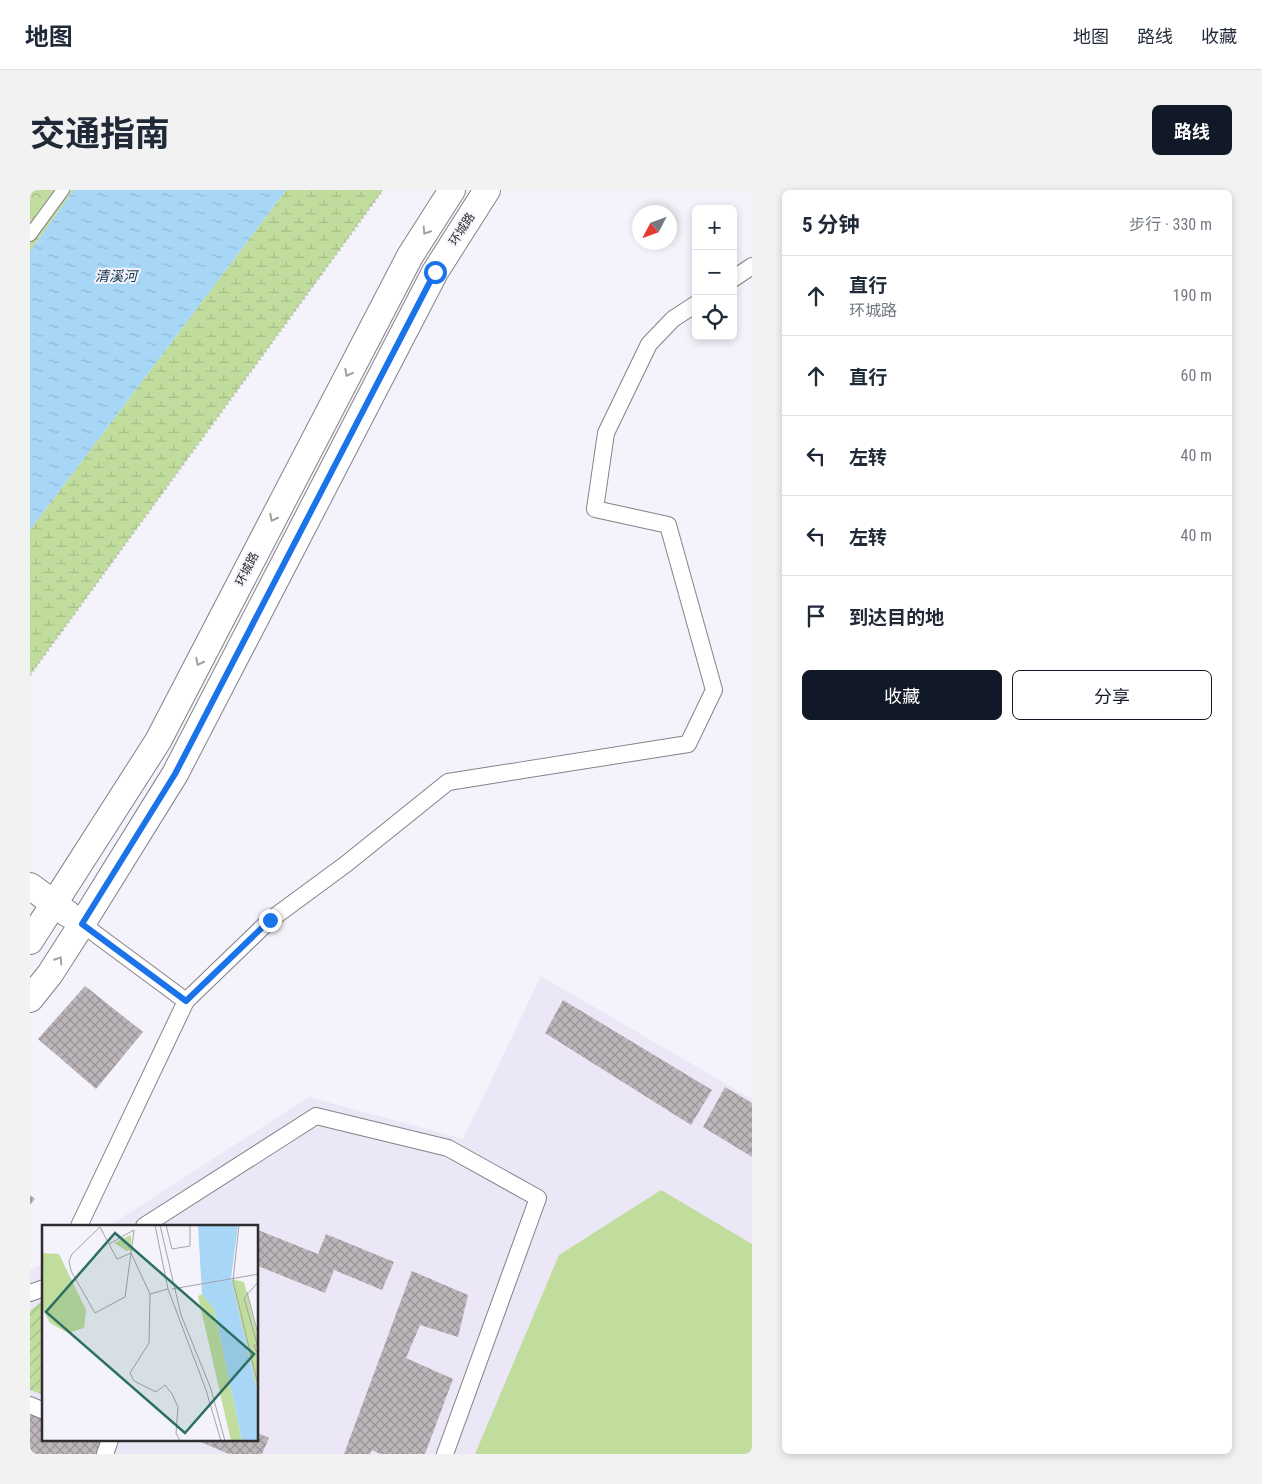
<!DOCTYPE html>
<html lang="zh">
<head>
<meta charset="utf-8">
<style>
	body { margin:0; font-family:"Roboto Condensed","Noto Sans SC",sans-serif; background:#f2f2f3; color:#1f2937 }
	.controls { position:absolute; right:15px; top:15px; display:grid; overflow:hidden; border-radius:8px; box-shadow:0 2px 8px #0003 }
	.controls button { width:45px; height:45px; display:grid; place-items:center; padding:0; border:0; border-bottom:1px solid #e0e1e3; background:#fff; color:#1f2937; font:25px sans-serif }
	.compass { position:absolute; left:602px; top:15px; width:45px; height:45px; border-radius:50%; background:#fff; box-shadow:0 2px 8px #0003; rotate:229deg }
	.stop { position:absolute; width:15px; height:15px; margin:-11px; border:4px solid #1a73e8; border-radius:50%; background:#fff }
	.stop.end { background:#1a73e8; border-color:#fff; box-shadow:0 1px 5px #0008 }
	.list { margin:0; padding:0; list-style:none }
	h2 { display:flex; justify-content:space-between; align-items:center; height:65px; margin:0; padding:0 20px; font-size:21px }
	h2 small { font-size:16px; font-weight:400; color:#747a83 }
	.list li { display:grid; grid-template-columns:32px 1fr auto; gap:15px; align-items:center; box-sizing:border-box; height:80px; padding:0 20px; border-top:1px solid #e0e1e3 }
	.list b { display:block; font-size:19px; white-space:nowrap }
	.list p { margin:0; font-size:16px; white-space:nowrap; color:#747a83 }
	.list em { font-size:16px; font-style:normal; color:#747a83 }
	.actions { display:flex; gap:10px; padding:15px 20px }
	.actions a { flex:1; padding:11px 0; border:1px solid #111827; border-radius:8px; text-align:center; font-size:18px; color:#111827 }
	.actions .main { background:#111827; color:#fff }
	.icon { flex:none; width:28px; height:28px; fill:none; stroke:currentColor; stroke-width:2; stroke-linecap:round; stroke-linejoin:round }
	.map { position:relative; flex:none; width:722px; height:1264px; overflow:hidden; border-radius:8px }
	header { display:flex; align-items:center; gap:30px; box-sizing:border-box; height:70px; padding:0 25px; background:#fff; border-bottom:1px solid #e0e1e3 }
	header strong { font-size:24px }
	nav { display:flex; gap:28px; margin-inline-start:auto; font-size:18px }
	.intro { display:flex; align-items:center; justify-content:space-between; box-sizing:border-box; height:120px; padding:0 30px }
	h1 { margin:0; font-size:35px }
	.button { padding:12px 22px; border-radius:8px; background:#111827; color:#fff; font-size:18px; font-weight:700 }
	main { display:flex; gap:30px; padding:0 30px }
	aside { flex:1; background:#fff; border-radius:8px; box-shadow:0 2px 8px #0003 }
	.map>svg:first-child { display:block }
	.built { fill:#ebe7f7 }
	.wetland { fill:url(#wetland-marsh) }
	.park { fill:url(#park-crowns) }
	.garden { fill:url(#garden-furrows) }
	.pitch { fill:#c0dd9e }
	.water { fill:url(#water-ripples) }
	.building { fill:url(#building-cross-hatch) }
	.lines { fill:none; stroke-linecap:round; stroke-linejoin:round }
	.pedestrian-casing { stroke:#838289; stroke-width:14 }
	.minor-casing { stroke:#838289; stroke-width:18 }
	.primary-casing { stroke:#838289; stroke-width:28 }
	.path { stroke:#b2b0b7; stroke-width:3; stroke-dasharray:1 4; stroke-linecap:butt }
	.pedestrian { stroke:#fff; stroke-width:12 }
	.minor { stroke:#fff; stroke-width:16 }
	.primary { stroke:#fff; stroke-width:26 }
	.oneway { stroke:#a0a0a1 }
	.route { stroke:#1a73e8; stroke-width:6 }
	.labels { text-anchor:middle; stroke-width:4; stroke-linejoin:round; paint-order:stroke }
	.street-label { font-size:12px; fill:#2d2c2f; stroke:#f4f2fa }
	.water-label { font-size:14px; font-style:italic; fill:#0e3348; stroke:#f4f2fa }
	.inset-road { fill:none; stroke:#a4a3a9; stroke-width:1 }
	.view { fill:#2c7064; fill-opacity:0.15; stroke:#2c7064; stroke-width:2.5 }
	.inset-edge { fill:none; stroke:#2d2c2f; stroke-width:2.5 }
</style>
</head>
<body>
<header>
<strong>地图</strong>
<nav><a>地图</a><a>路线</a><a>收藏</a></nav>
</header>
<div class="intro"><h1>交通指南</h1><a class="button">路线</a></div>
<main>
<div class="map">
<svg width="722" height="1264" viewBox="0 0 722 1264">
	<defs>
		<pattern id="wetland-marsh" width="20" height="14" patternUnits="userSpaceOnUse" patternTransform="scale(1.25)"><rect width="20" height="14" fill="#c0dd9e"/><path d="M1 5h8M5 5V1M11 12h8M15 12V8" fill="none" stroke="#a5be88"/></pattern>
		<pattern id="park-crowns" width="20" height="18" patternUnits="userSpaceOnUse" patternTransform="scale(1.25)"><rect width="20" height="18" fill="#c0dd9e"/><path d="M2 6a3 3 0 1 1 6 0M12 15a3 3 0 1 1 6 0" fill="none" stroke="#a5be88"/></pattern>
		<pattern id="garden-furrows" width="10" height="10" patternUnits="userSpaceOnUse" patternTransform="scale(1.25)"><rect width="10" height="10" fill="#c0dd9e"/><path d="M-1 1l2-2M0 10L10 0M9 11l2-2" fill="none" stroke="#a5be88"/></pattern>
		<pattern id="water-ripples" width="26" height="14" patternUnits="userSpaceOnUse" patternTransform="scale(1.25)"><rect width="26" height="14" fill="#a7d6f7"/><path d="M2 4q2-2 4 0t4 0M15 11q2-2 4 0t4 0" fill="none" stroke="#90b8d4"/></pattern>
		<pattern id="building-cross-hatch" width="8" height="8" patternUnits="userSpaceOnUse" patternTransform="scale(1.25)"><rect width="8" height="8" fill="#bcb5ba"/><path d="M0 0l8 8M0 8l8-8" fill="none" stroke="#999398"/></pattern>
	</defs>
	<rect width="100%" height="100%" fill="#f4f2fa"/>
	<polygon class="built" points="511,786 722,909 722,1264 0,1264 0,1080 14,1073 14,1250 228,1250 228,1036 79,1036 279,907 433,949"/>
	<polygon class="wetland" points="256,0 353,0 0,485 0,340"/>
	<polygon class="park" points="0,0 44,0 0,61"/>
	<polygon class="garden" points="14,1109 14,1205 0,1200 0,1121"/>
	<polygon class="pitch" points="631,1000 722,1054 722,1264 445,1264 529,1065"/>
	<polygon class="water" points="44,0 256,0 0,340 0,61"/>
	<g class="building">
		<polygon points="55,796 113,842 66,899 8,849"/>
		<polygon points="533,810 682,900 661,935 515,843"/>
		<polygon points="695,897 722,913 722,967 673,937"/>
		<polygon points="0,1005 5,1009 0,1015"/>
		<polygon points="228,1040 288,1064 296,1044 364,1072 352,1100 304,1080 295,1103 228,1076"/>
		<polygon points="382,1081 438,1105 428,1147 390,1135 376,1168 423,1189 395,1264 350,1264 342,1260 340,1264 314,1264"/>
		<polygon points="0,1218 14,1224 14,1250 74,1250 68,1264 0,1264"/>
		<polygon points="228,1243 239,1248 232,1264 199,1264 166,1250 228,1250"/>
	</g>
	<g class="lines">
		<defs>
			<polyline id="pedestrian" points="0,45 33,0"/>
			<g id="minor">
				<polyline points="703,89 722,76"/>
				<polyline points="156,811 240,730 316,674 418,592 658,554 684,500 638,335 565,319 576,243 619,154 643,129 666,114"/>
				<polyline points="49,1036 156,811 52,734"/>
				<polyline points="114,1036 286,926 418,958 508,1008 415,1264"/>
				<polyline points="0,1103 14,1098"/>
				<polyline points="0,1215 14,1221"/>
				<polyline points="75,1264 80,1250"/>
			</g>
			<g id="primary">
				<polyline points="0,696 38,724"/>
				<polyline points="0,751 128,551 380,66 422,0"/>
				<polyline points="0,809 20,784 52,734 145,584 405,82 457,0"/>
			</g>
		</defs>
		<use href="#pedestrian" class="pedestrian-casing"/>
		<use href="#minor" class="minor-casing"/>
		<use href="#primary" class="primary-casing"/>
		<polyline class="path" points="0,485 353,0"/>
		<use href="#pedestrian" class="pedestrian"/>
		<use href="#minor" class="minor"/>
		<use href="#primary" class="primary"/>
	</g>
	<defs><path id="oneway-chevron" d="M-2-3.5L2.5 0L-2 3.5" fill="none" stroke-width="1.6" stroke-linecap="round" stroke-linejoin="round" transform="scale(1.25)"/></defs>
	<g class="oneway">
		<use href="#oneway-chevron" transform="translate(396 41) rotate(123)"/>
		<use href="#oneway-chevron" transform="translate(318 183) rotate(118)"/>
		<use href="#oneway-chevron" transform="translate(243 328) rotate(117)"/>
		<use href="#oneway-chevron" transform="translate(169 472) rotate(117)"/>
		<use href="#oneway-chevron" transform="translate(29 770) rotate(-57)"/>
	</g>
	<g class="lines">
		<polyline class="route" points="240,730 156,811 52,734 145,584 405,82"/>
	</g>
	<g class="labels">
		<g class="street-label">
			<text transform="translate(432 39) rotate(-57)" y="4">环城路</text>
			<text transform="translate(217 379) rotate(-63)" y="4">环城路</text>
		</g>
		<g class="water-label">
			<text x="86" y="91">清溪河</text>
		</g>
	</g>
	<g transform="translate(12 1035)">
		<rect width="216" height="216" fill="#f4f2fa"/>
		<path d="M160,69L172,84L200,216H189L156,71Z" fill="#c0dd9e"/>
		<path d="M189,54L202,57L216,113V170Z" fill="#c0dd9e"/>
		<path d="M89,10V25L85,26L72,18Z" fill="#c0dd9e"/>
		<path d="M0,28L17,29L44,85L42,103L26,108L8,98L0,83Z" fill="#c0dd9e"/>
		<path d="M156,0H196L189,54L216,170V216H200L172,84L160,69Z" fill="#a7d6f7"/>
		<path class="inset-road" d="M113,0L126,64L164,165L179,216M118,0L139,90L169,164L183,216M124,0L130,24L148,21V0M197,0L191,56L217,164M67,19L58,2L30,29L27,36L29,46L53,88L83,72L89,28M89,28L75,34L67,19L92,5L89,28L108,69L126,64M217,56L202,73L217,126M130,64L217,49M205,67L217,113M108,69L107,118L88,148L92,156L114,167L123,160L130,169L136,182L134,208L138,216M215,120H212L217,133"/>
		<path class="view" d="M73,8L212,129L143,208L4,87Z"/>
		<rect width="216" height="216" class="inset-edge"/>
	</g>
</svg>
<div class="controls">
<button>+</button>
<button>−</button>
<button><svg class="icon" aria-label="locate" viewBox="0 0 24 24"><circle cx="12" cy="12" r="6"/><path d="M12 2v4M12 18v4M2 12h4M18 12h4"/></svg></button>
</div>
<svg class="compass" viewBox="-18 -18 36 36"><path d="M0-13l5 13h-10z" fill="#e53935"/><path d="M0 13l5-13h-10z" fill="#747a83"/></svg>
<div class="stop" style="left:405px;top:82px"></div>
<div class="stop end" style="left:240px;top:730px"></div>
</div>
<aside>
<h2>5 分钟<small>步行 · 330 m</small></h2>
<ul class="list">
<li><svg class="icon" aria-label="ahead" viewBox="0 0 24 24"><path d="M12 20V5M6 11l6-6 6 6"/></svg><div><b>直行</b><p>环城路</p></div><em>190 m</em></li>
<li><svg class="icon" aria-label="ahead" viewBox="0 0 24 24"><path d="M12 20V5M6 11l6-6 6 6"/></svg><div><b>直行</b></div><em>60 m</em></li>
<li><svg class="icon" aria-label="left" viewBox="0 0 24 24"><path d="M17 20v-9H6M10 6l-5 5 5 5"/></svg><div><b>左转</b></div><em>40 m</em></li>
<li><svg class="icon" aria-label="left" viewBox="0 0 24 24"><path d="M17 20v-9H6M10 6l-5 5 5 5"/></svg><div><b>左转</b></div><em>40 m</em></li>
<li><svg class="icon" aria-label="arrive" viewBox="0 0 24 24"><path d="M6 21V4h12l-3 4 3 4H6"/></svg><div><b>到达目的地</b></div></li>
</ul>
<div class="actions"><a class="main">收藏</a><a>分享</a></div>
</aside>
</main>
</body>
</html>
